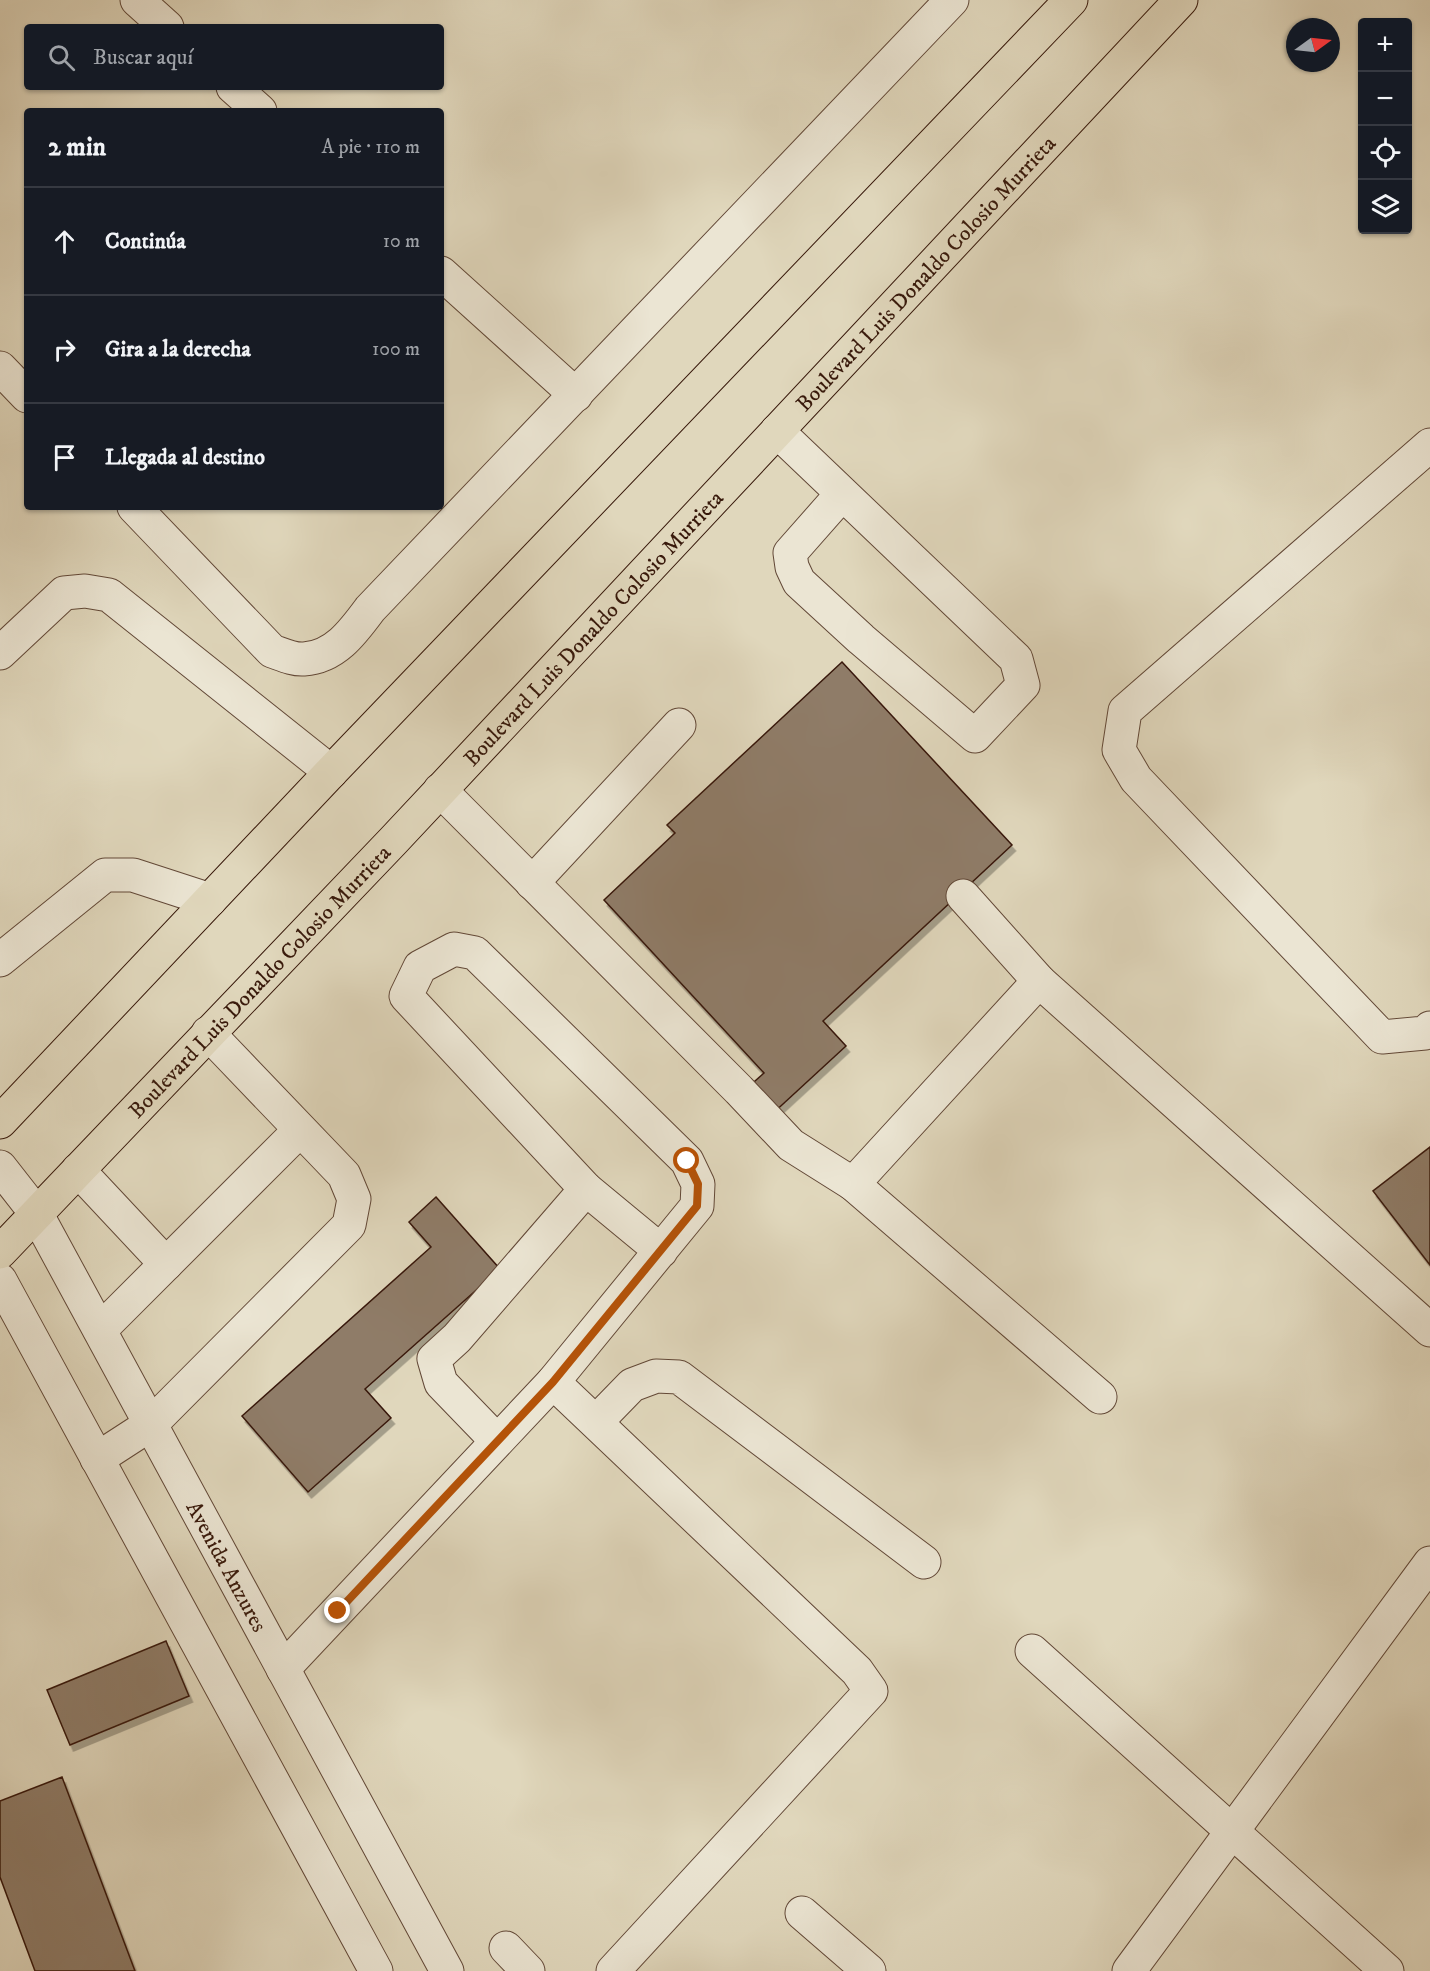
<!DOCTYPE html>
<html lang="es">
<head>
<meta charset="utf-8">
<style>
	body { margin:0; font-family:"IM FELL DW Pica",serif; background:#242831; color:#f1f3f6 }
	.controls { position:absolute; right:18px; top:18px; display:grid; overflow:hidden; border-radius:6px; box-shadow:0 2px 4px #0004 }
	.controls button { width:54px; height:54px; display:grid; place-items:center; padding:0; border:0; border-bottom:2px solid #363941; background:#171b24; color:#f1f3f6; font:30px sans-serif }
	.compass { position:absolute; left:1286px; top:18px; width:54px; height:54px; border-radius:50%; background:#171b24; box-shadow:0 2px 4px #0004; rotate:75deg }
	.stop { position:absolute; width:18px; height:18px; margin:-14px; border:4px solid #b45309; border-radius:50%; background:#fff }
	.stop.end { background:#b45309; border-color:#fff; box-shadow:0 2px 6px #0008 }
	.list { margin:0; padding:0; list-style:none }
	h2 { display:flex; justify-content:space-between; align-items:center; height:78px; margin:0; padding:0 24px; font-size:26px }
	h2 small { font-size:20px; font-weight:400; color:#9ea1a6 }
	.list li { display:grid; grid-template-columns:39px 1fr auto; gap:18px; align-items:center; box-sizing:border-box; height:108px; padding:0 24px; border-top:2px solid #363941 }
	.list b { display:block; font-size:22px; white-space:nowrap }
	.list em { font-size:20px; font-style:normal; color:#9ea1a6 }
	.icon { flex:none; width:33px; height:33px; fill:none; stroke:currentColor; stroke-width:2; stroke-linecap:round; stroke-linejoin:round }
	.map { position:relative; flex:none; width:1430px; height:1971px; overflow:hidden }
	.search { position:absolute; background:#171b24; box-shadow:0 2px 4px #0004; left:24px; top:24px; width:420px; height:66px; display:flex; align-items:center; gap:15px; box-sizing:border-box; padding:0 21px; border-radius:6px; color:#9ea1a6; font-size:22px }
	.panel { position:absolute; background:#171b24; box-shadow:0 2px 4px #0004; left:24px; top:108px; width:420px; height:402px; border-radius:6px }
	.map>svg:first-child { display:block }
	.building { fill:#8f7c67; stroke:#38190b; stroke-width:1.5; filter:url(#shadow) }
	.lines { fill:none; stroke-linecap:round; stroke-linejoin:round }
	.minor-casing { stroke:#624837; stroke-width:35 }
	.highway-casing { stroke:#38190b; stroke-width:35 }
	.minor { stroke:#ebe5d3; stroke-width:33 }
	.highway { stroke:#e0d7bc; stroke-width:33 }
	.route { stroke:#b45309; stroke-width:8 }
	.labels { text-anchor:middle; stroke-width:4.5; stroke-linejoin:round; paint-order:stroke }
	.street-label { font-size:22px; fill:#38190b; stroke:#ebe5d3 }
</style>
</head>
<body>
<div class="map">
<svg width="1430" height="1971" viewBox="0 0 1430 1971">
	<defs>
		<filter id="shadow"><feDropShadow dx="3.5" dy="6" stdDeviation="0" flood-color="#0004"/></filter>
	</defs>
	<rect width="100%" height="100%" fill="#e0d7bc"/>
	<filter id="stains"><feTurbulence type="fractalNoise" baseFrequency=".00333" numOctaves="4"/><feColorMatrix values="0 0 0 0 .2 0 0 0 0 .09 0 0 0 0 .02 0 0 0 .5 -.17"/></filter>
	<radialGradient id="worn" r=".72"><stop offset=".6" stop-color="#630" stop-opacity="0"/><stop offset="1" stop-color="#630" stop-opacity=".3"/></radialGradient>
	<g class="building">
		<polygon points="842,662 1012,845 823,1021 846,1046 770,1116 746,1089 764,1073 604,900 675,833 667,825"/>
		<polygon points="1430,1147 1430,1265 1373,1191"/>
		<polygon points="436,1197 500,1269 365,1389 391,1418 308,1492 242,1416 431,1247 409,1222"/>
		<polygon points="166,1641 189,1696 70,1745 47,1690"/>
		<polygon points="62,1777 135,1971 35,1971 0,1877 0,1801"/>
	</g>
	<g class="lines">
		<defs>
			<g id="minor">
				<polyline points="137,0 167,27"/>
				<polyline points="233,87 260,111"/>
				<polyline points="441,273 576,395"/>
				<polyline points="0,368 27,396"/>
				<polyline points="777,431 1016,659 1023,685 975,736 861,639 799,582 792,567 790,553 842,494"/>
				<polyline points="1430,445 1125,711 1119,750 1136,779 1382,1037 1425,1033 1430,1028"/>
				<path d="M134,507L272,651C281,654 294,660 304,659C335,657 353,632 370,609L952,0"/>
				<polyline points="0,653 64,593 85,591 109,595 331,772"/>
				<polyline points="440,790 739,1090 791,1145 853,1184 1100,1397"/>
				<polyline points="532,883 679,725"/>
				<polyline points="963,896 1039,981"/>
				<polyline points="0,960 105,875 133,875 210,900"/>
				<path id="s1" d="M0,1167L36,1213L447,1971"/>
				<polyline points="78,1170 166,1264"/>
				<polyline points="853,1184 1039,981 1430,1330"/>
				<polyline points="0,1280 376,1971"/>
				<polyline points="100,1330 300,1130"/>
				<polyline points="553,1382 857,1671 871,1691 613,1971"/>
				<polyline points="596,1422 632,1385 656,1376 679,1377 924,1562"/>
				<polyline points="497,1441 441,1383 434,1359 457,1338 586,1189"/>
				<polyline points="97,1459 151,1424 349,1225 354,1199 344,1175 208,1033"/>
				<polyline points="1032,1651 1387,1971"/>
				<polyline points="283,1669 553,1382 697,1206 698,1184 687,1161 475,953 454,949 420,967 406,996 586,1189 661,1251"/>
				<polyline points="802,1913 869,1971"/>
				<polyline points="506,1948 528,1971"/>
				<polyline points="1129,1971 1430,1563"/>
			</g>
			<g id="highway">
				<polyline points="0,1122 331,772 1071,0"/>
				<path id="s2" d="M0,1252L393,841L1181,0"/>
			</g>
		</defs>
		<use href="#minor" class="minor-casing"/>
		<use href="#highway" class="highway-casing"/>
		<use href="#minor" class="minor"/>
		<use href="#highway" class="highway"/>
	</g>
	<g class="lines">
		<polyline class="route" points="338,1611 553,1382 697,1206 698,1184 687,1161"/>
	</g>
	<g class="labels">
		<g class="street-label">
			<text dy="8" stroke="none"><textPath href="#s2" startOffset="1347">Boulevard Luis Donaldo Colosio Murrieta</textPath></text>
			<text dy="8" stroke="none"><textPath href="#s2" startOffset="861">Boulevard Luis Donaldo Colosio Murrieta</textPath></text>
			<text dy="8" stroke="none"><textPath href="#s2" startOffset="375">Boulevard Luis Donaldo Colosio Murrieta</textPath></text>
			<text dy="8" stroke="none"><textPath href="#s1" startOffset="460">Avenida Anzures</textPath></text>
		</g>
	</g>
	<rect width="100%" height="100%" filter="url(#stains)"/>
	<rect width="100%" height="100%" fill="url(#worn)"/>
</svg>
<div class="controls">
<button>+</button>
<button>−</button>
<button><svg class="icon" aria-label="locate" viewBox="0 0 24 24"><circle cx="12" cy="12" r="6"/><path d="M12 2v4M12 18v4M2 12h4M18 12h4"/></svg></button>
<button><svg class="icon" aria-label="layers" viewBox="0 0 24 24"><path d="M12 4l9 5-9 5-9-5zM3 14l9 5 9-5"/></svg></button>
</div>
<svg class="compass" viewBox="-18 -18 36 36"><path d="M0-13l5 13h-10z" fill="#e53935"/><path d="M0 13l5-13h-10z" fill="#9ea1a6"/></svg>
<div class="stop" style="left:687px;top:1161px"></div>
<div class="stop end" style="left:338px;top:1611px"></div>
<div class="search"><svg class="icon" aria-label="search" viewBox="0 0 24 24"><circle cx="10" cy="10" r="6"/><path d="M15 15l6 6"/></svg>Buscar aquí</div>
<section class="panel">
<h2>2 min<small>A pie · 110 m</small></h2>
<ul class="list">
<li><svg class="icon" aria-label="ahead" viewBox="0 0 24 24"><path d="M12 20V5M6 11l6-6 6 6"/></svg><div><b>Continúa</b></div><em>10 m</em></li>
<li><svg class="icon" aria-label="right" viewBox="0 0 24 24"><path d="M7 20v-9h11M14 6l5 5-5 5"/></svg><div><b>Gira a la derecha</b></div><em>100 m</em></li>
<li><svg class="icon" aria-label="arrive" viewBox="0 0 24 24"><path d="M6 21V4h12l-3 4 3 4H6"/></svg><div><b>Llegada al destino</b></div></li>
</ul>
</section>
</div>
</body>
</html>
